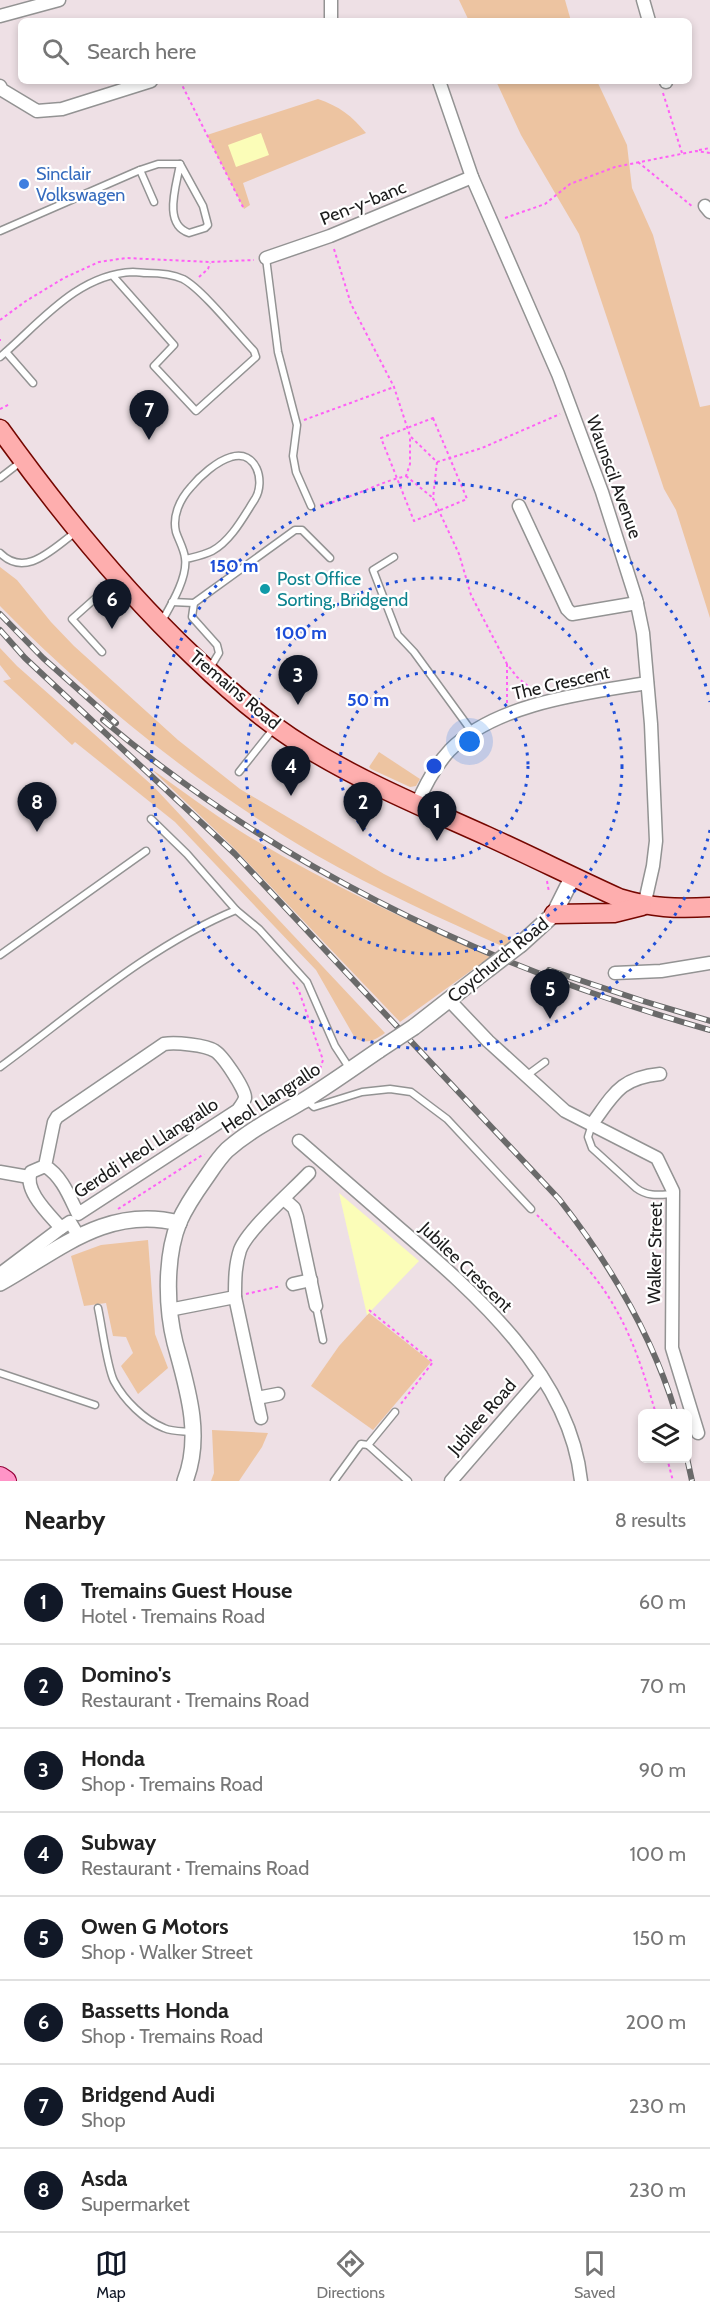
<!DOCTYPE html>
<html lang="en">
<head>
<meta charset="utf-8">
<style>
	body { margin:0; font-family:Cabin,sans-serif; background:#f6f6f6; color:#222 }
	.controls { position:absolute; right:18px; bottom:18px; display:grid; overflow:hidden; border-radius:9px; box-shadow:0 3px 9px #0003 }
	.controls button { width:54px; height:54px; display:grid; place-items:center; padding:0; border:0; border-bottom:2px solid #e0e0e0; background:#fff; color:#222; font:30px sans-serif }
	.you { position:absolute; left:470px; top:742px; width:21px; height:21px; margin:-15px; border:4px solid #fff; border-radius:50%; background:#1a73e8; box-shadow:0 0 0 9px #1a73e833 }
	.badge { display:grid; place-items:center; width:39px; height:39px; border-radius:50%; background:#111827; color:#fff; font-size:20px; font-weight:700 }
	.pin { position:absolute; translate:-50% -50px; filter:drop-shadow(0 2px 3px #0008) }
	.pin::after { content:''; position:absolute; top:32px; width:21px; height:18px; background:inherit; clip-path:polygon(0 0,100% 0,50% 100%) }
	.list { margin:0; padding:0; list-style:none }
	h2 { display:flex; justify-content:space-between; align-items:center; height:78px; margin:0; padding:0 24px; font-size:26px }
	h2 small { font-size:20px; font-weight:400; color:#767676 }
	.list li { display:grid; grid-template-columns:39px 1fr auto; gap:18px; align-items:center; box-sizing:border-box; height:84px; padding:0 24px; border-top:2px solid #e0e0e0 }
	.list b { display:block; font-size:22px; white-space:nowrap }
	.list p { margin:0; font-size:20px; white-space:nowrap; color:#767676 }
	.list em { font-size:20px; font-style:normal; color:#767676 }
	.icon { flex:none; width:33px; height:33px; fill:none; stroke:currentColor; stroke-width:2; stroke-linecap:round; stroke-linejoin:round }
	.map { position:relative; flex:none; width:710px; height:1481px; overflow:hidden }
	.search { position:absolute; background:#fff; box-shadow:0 3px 9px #0003; left:18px; right:18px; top:18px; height:66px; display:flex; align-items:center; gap:15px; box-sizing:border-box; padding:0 21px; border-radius:9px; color:#767676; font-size:22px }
	.sheet { height:750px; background:#fff }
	nav { display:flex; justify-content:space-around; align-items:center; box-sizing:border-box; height:84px; border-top:2px solid #e0e0e0; background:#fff; font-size:16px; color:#767676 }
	nav a { display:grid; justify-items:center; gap:3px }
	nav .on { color:#111827 }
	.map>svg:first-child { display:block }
	.grass { fill:#edc4a1 }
	.park { fill:#fbfdb8 }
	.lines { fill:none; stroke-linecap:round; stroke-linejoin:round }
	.service-casing { stroke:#939393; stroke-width:9 }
	.minor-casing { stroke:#939393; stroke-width:15 }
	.tertiary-casing { stroke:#939393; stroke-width:18 }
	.secondary-casing { stroke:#750700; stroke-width:21 }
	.primary-casing { stroke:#930038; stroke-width:22 }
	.path { stroke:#ff60f6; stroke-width:2; stroke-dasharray:3 3; stroke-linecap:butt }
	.service { stroke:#fff; stroke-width:6 }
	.minor { stroke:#fff; stroke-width:12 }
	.tertiary { stroke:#fff; stroke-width:15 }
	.secondary { stroke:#feaeae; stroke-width:18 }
	.primary { stroke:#ff94c7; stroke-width:20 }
	.rail-casing { stroke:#6a6a6a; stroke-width:6 }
	.rail { stroke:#fff; stroke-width:4; stroke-dasharray:11; stroke-linecap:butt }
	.tertiary-bridge-casing { stroke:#939393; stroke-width:18; stroke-linecap:butt }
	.tertiary-bridge { stroke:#fff; stroke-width:15 }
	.ring { fill:none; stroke:#1d4ed8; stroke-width:3; stroke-dasharray:3 6 }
	.shop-dot { fill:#3f7fe0; stroke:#fff; stroke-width:2 }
	.culture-dot { fill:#0f9aa8; stroke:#fff; stroke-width:2 }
	.labels { text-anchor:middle; stroke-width:4.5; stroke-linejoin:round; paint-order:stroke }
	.shop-label { font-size:18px; fill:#366cbe; stroke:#fff; text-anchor:start }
	.street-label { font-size:18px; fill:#1c1c1c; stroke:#fff }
	.culture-label { font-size:18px; fill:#0d838f; stroke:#fff; text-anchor:start }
	.centre { fill:#1d4ed8; stroke:#fff; stroke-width:3 }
	.ring-label { font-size:18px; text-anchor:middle; font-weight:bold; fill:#1d4ed8; stroke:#fff; stroke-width:4.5; stroke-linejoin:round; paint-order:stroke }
</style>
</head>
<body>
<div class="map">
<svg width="710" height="1481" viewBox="0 0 710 1481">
	<rect width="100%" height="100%" fill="#eee0e5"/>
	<g class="grass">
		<polygon points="459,0 565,0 571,21 469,21"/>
		<polygon points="496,81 597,81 627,145 632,188 653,235 700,407 710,405 710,618 676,510 664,489 579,234 521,135"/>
		<path d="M318,99C339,106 352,116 366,133L243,183L250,205L244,209L207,135Z"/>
		<path d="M0,567L17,580L51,622L74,646L178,740L240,789L384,874L512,939L504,947C440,918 377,890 316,855C200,787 94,702 0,606Z"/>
		<path d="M0,648L17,666L153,786L385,1033C375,1040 366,1045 355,1038L316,970L175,822L75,742L72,745L3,681L11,679L0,665Z"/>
		<polygon points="379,752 420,779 416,786 410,787 371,769 369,767"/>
		<path d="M150,768C180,789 209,811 240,831C319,880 404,919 490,957L400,1022L232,846Z"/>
		<polygon points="148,1240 155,1334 168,1368 138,1394 121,1366 133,1353 126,1337 113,1336 106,1303 84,1306 71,1256 101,1245"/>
		<polygon points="369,1313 431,1362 373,1430 311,1386 339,1346"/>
		<polygon points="212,1430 268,1433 262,1447 239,1481 211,1481 214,1473"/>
	</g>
	<g class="park">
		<polygon points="261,133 269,155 236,167 228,145"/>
		<polygon points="339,1193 419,1261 367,1315"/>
	</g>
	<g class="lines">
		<defs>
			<g id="service">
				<path d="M180,164L203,206L208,225L205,228L189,233C162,224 177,184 180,164Z"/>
				<polyline points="140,170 154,202"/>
				<polyline points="0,231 140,170 158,164 180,164"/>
				<polyline points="266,258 278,352 297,425 293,456 296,472 311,506"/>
				<polyline points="6,352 33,383"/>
				<path d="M0,357C39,324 77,274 133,272C138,272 142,273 147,273C158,273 172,274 183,279C202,289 238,334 254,351L256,357L196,411L154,366L174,345L113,276"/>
				<polyline points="0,478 22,461"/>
				<path d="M0,553C26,579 53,548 76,532"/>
				<polyline points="394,557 373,570 398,635 414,652 473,733"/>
				<polyline points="172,602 194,603 295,530 302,530 330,558"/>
				<polyline points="194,603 192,617 217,645 219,653 210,668"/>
				<path d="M162,621C171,605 188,577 185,558C184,549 179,541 176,532C172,516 180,499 191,487C200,476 217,461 231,457C256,449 266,481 255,499C244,516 231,541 212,551C204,555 194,557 186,559"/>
				<polyline points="102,652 72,619 117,579"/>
				<polyline points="239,772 274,728"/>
				<polyline points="151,819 187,854 236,910"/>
				<polyline points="0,955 146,851"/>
				<path d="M0,1067C75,1012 149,946 236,910L259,929L307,982L335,1046L350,1069"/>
				<polyline points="526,1076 545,1062"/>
				<polyline points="306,1100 314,1107 362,1092 390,1089 411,1092 447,1119 531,1209"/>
				<path d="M592,1124L588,1137L592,1148L636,1188C648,1197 659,1195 673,1194"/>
				<polyline points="316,1306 323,1340"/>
				<path d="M98,1308C102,1326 107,1367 114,1381C124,1400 144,1420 164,1428C173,1432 183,1431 192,1432"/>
				<polyline points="0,1373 95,1405"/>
				<polyline points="395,1412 368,1445 408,1481"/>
				<polyline points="334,1481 361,1444 368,1445"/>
			</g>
			<g id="minor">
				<polyline points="331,0 331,21"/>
				<polyline points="643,0 649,21"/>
				<polyline points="0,16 59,0"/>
				<polyline points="439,81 472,177 558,374 602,492 636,599 643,633 651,724 656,841 653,866 644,906"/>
				<polyline points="666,81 666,82"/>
				<polyline points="0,86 2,90 37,111 62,109 151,81"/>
				<polyline points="705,206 710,212"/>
				<polyline points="266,258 330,236 472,177"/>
				<polyline points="519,506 567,609 572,614 637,603"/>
				<path d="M417,804C425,785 436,765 450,750C496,703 586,693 647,683"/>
				<polyline points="615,973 661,971 710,963"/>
				<polyline points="449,1000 488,1041 565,1111 657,1158 673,1191 672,1348 698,1433"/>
				<path d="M592,1124C614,1094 620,1078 660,1074"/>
				<path d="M299,1141C332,1170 366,1199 399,1228C475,1293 570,1375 581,1481"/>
				<path d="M45,1166L54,1122L57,1117L164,1044C175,1042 206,1045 215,1051C223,1056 246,1090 245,1098C244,1102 240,1107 238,1110L78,1214C70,1198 62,1176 45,1166L31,1172C23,1190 49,1214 61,1228L70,1222L79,1237"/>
				<polyline points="0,1172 29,1177"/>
				<polyline points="284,1199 294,1208 297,1217 316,1306"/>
				<polyline points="0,1283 4,1271 61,1228"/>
				<polyline points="293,1284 311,1280"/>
				<polyline points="235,1297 261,1418"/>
				<path d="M169,1310L235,1297C235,1281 235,1265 240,1250C248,1229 292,1191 309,1173"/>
				<polyline points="257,1398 278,1394"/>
				<polyline points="451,1481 541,1377"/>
			</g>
			<g id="tertiary">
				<polyline points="521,944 554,914 573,876"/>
				<polyline points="414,1027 487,970"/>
				<path d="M0,1283C59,1250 107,1205 179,1223"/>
				<path d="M185,1481C203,1436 187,1387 175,1343C166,1307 165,1257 179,1222C186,1206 195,1193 205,1179C212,1169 218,1159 227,1150C250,1130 277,1116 303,1101C329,1085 354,1067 379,1050"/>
			</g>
			<g id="secondary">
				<path d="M0,429C59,511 121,588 194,657C228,690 264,721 304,746C362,782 425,808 487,836C531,856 575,878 619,898C652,908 676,909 710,907"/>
				<polyline points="554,914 614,913 642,906"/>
			</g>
			<polyline id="primary" points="0,1477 6,1481"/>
		</defs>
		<use href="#service" class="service-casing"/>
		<use href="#minor" class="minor-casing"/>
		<use href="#tertiary" class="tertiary-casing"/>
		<use href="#secondary" class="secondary-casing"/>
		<use href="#primary" class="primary-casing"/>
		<g class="path">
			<polyline points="180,81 244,209"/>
			<polyline points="663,93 682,153"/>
			<polyline points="699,150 710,148"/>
			<polyline points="638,162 693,207"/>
			<polyline points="505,218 545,204 570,184 615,167 696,151 710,153"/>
			<polyline points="334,249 351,304 394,387 410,436 437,462 482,448 560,414"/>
			<polyline points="199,277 208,269 210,263"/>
			<polyline points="0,320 26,301 64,278 99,262 126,258 210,262 254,260"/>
			<polyline points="0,339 0,341"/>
			<polyline points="0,409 10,404"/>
			<polygon points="433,418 467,499 414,521 381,438"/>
			<polyline points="304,420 394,387"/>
			<polyline points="437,462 433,498 459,554 471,595 507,664 517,677 535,692"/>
			<polyline points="406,476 433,498"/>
			<path d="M320,505C349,500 376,483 406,476L410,464V436"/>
			<polyline points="507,703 507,664"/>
			<polyline points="547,881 549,892"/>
			<polyline points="293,982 299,991 323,1060 319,1072 315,1077"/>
			<polyline points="118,1209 204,1154"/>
			<path d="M537,1215C564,1243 595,1272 614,1306C634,1340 645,1377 656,1414"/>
			<polyline points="246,1294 281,1286"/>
			<polyline points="369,1310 433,1362 400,1405"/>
			<polyline points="667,1458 673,1481"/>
		</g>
		<use href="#service" class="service"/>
		<use href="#minor" class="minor"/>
		<use href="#tertiary" class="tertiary"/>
		<use href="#secondary" class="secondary"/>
		<use href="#primary" class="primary"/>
		<defs>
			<g id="rail">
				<polyline points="0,614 43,658 116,723"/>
				<path d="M0,630L25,658L235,854L559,1199C610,1264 652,1334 676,1414"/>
				<path d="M103,720C279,868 489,968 710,1030"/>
				<polyline points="549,970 643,1001 710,1021"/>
				<polyline points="687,1458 692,1481"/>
			</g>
		</defs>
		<use href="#rail" class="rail-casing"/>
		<use href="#rail" class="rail"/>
		<defs>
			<g id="tertiary-bridge">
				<polyline points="487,970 521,944"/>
				<polyline points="379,1050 414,1027"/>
			</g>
		</defs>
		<use href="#tertiary-bridge" class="tertiary-bridge-casing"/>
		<use href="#tertiary-bridge" class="tertiary-bridge"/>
	</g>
	<g class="ring">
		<circle cx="434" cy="766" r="94"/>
		<circle cx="434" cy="766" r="188"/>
		<path d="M710 830A283 283 0 1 1 710 702"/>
	</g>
	<circle class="shop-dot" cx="24" cy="184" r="6"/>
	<circle class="culture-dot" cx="265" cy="589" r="6"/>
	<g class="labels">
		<g class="shop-label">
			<text x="36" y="180">Sinclair<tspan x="36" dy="21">Volkswagen</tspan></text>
		</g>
		<g class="street-label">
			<text transform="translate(363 203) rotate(-22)" y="6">Pen-y-banc</text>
			<text transform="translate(614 477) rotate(70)" y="6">Waunscil Avenue</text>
			<text transform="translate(561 683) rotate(-13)" y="6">The Crescent</text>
			<text transform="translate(235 690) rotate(40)" y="6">Tremains Road</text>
			<text transform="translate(498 960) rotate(-39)" y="6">Coychurch Road</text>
			<text transform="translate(271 1098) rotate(-33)" y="6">Heol Llangrallo</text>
			<text transform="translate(146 1148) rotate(-33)" y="6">Gerddi Heol Llangrallo</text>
			<text transform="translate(655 1253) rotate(-89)" y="6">Walker Street</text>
			<text transform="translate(466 1267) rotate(44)" y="6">Jubilee Crescent</text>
			<text transform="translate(482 1417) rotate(-49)" y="6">Jubilee Road</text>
		</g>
		<g class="culture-label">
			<text x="277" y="585">Post Office<tspan x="277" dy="21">Sorting, Bridgend</tspan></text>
		</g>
	</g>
	<circle cx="434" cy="766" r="9" class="centre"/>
	<g class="ring-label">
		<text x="234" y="572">150 m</text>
		<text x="301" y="639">100 m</text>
		<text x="368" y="706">50 m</text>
	</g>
</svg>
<div class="controls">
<button><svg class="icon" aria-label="layers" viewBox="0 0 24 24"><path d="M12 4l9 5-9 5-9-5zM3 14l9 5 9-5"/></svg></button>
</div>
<div class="you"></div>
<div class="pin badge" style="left:437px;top:841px">1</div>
<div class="pin badge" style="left:363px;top:832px">2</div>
<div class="pin badge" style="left:298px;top:705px">3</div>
<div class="pin badge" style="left:291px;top:796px">4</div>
<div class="pin badge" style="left:550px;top:1019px">5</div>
<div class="pin badge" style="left:112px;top:629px">6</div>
<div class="pin badge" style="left:149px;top:440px">7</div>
<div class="pin badge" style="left:37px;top:832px">8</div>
<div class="search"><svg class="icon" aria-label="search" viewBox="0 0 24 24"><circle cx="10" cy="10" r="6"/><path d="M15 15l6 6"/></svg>Search here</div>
</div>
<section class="sheet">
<h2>Nearby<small>8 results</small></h2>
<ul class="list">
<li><span class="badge">1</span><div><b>Tremains Guest House</b><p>Hotel · Tremains Road</p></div><em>60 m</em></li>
<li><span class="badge">2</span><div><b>Domino's</b><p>Restaurant · Tremains Road</p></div><em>70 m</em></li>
<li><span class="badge">3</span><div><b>Honda</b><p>Shop · Tremains Road</p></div><em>90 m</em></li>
<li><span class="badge">4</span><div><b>Subway</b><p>Restaurant · Tremains Road</p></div><em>100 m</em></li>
<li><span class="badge">5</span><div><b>Owen G Motors</b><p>Shop · Walker Street</p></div><em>150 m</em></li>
<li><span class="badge">6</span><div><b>Bassetts Honda</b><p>Shop · Tremains Road</p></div><em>200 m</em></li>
<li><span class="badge">7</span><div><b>Bridgend Audi</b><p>Shop</p></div><em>230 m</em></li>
<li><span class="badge">8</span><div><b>Asda</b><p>Supermarket</p></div><em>230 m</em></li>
</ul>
</section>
<nav>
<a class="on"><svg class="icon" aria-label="map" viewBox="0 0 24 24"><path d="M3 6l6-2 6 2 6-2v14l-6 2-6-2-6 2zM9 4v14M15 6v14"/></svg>Map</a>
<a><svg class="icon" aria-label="directions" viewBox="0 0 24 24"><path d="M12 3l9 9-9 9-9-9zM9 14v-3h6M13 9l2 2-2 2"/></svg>Directions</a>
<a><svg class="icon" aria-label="saved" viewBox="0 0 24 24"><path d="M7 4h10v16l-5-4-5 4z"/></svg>Saved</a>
</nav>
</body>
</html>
